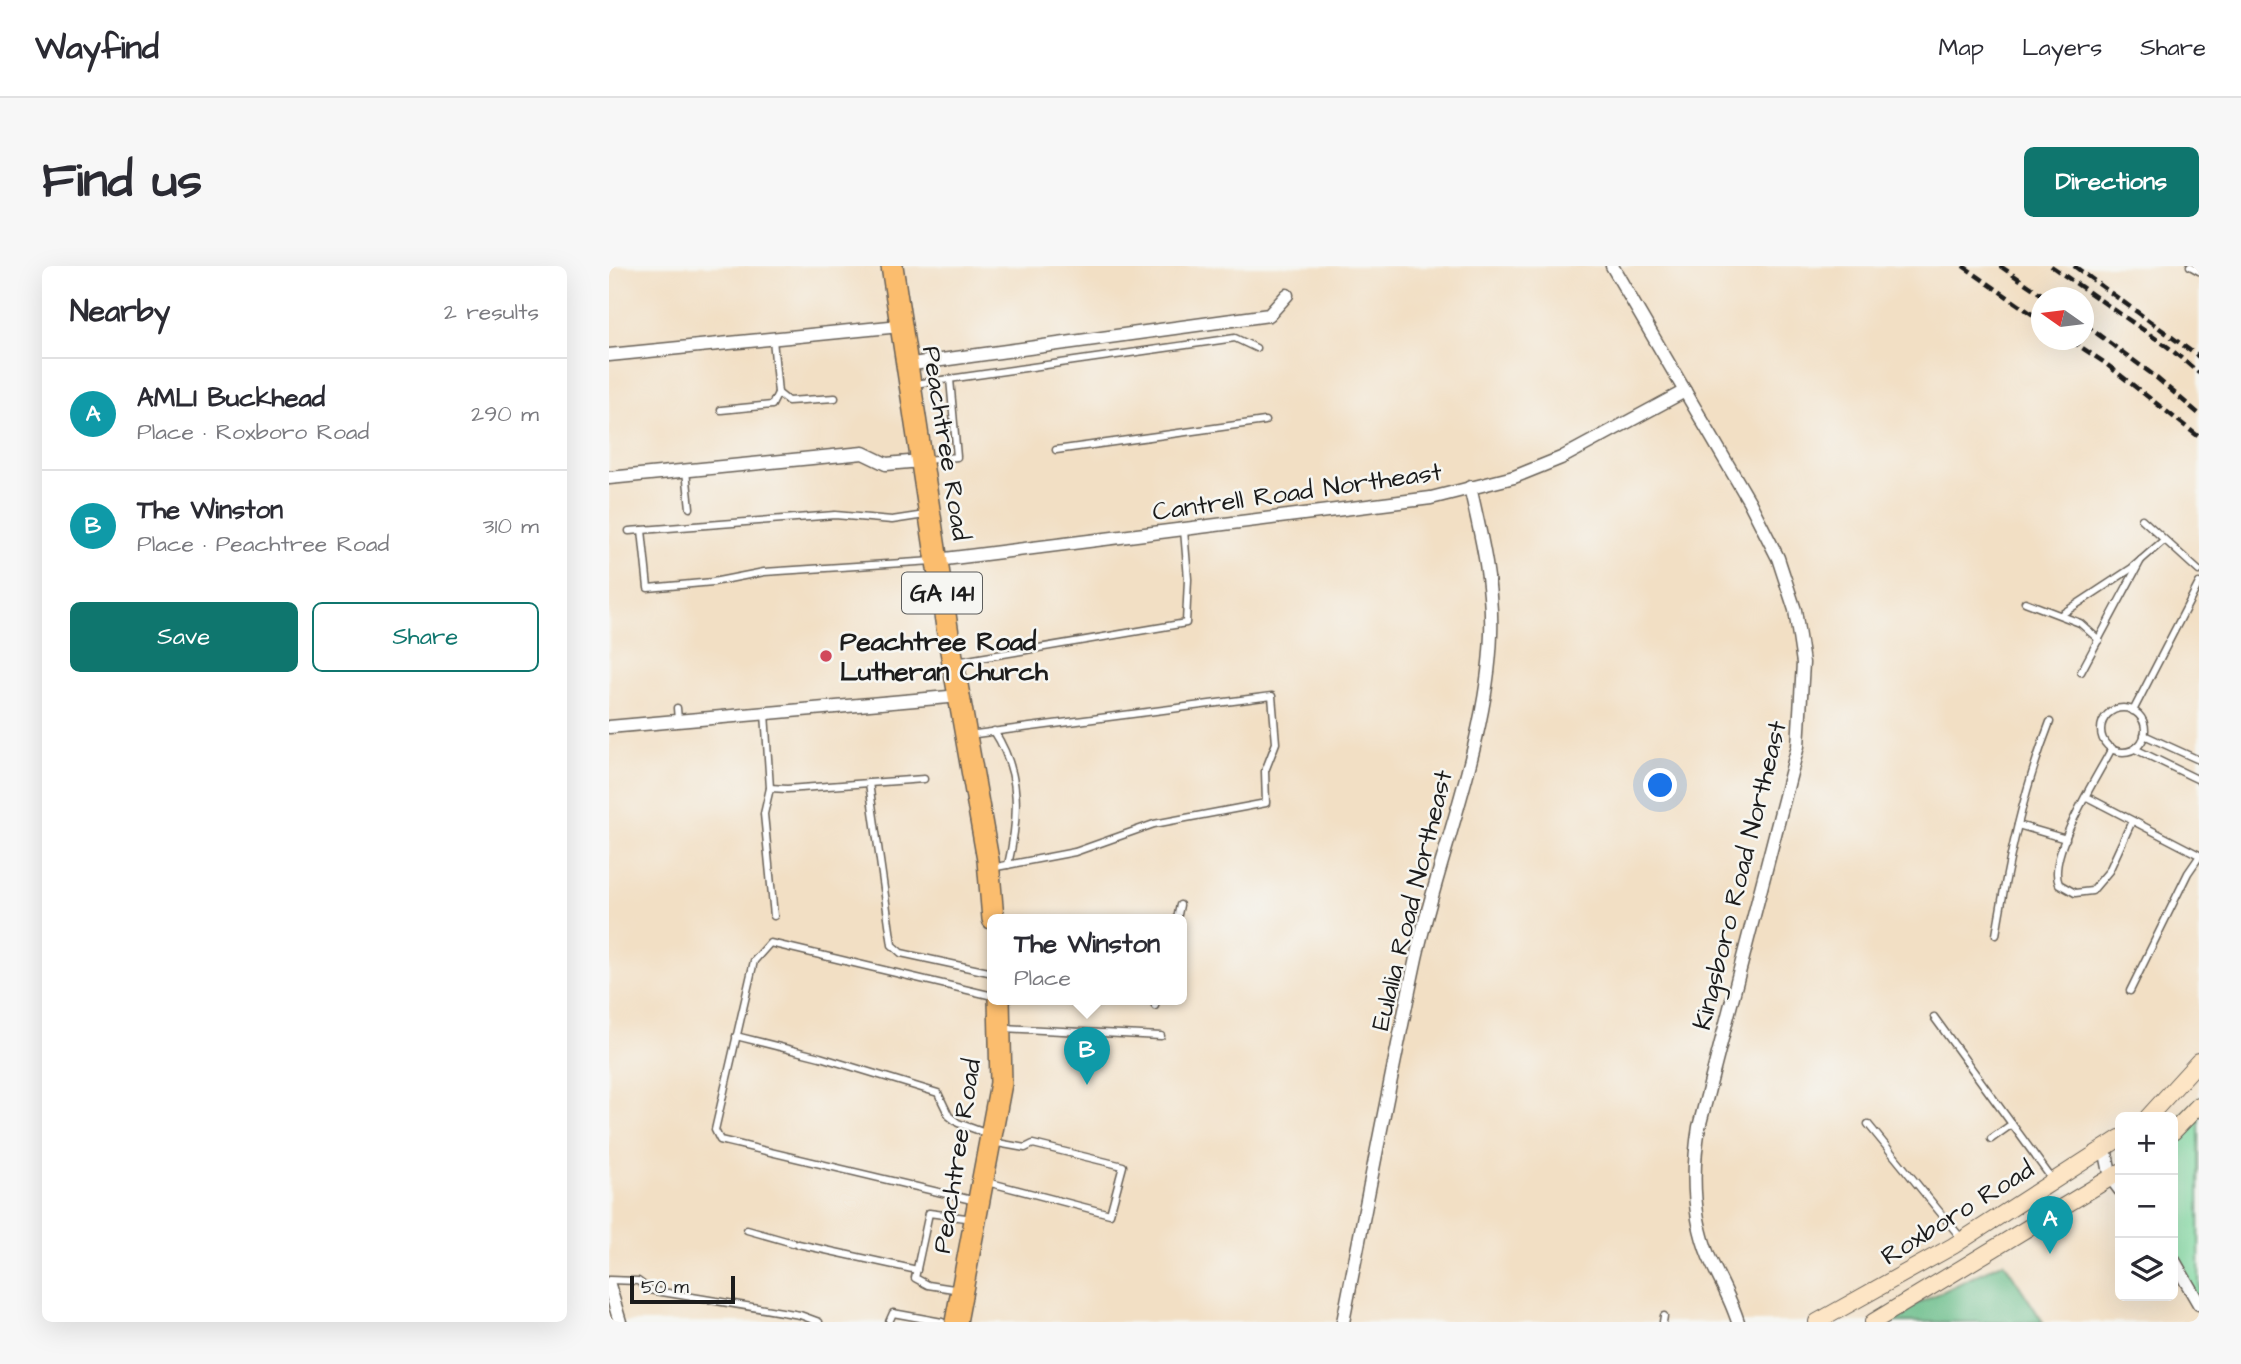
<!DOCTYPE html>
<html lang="en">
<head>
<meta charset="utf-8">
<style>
	body { margin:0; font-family:"Architects Daughter",sans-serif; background:#f7f7f7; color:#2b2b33 }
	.controls { position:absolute; right:21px; bottom:21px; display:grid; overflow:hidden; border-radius:10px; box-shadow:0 7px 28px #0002 }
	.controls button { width:63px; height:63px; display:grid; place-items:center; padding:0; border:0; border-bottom:2px solid #e1e1e2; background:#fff; color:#2b2b33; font:35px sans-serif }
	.compass { position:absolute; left:1422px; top:21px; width:63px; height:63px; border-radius:50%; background:#fff; box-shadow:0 7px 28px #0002; rotate:284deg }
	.scale { position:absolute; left:21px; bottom:18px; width:105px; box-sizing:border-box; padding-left:7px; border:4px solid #1c1c1c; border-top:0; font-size:19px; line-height:24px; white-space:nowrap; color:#1c1c1c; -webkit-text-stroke:5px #f6f6f2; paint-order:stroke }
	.you { position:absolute; left:1052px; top:520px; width:24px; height:24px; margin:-18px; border:5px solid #fff; border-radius:50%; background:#1a73e8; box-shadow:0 0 0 10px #1a73e833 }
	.badge { display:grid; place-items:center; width:46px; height:46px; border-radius:50%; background:#0f766e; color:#fff; font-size:23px; font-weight:700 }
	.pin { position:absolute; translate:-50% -58px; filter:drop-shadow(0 2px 4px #0008) }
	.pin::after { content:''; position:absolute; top:37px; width:24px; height:21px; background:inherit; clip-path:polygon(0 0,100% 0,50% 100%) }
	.popup { position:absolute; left:378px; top:648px; width:200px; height:91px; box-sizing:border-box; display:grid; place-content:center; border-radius:10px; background:#fff; filter:drop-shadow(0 2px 5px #0005); font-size:23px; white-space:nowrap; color:#7c7c81 }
	.popup b { font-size:26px; color:#2b2b33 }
	.popup::after { content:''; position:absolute; left:50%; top:100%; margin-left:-14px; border:14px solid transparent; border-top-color:#fff }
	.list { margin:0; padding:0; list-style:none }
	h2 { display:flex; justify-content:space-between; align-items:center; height:91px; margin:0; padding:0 28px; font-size:30px }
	h2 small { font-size:23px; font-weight:400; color:#7c7c81 }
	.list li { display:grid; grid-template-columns:46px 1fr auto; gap:21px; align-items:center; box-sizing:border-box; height:112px; padding:0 28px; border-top:2px solid #e1e1e2 }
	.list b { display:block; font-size:26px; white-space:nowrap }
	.list p { margin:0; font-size:23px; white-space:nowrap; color:#7c7c81 }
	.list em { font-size:23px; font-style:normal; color:#7c7c81 }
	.actions { display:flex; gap:14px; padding:21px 28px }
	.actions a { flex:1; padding:16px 0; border:2px solid #0f766e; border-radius:10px; text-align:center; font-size:24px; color:#0f766e }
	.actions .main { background:#0f766e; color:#fff }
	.icon { flex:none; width:38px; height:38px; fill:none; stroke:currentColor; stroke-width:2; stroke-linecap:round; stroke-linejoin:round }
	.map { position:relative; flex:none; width:1590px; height:1056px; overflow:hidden; border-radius:10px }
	header { display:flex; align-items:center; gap:42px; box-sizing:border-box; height:98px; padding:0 35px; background:#fff; border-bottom:2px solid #e1e1e2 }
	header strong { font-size:33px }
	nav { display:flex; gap:38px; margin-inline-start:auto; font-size:24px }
	.intro { display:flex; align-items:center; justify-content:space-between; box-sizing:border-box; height:168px; padding:0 42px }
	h1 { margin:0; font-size:49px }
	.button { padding:18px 32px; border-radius:10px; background:#0f766e; color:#fff; font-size:24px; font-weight:700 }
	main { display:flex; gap:42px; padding:0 42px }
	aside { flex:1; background:#fff; border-radius:10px; box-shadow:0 7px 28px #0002 }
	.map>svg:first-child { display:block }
	.green { fill:#83dea5; stroke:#507d60; stroke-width:2 }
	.forest { fill:#6abd8a; stroke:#436c53; stroke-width:2 }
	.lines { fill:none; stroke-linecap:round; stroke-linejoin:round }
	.lane-casing { stroke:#676057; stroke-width:9 }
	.street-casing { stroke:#676057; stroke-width:15 }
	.secondary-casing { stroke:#676057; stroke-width:18 }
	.highway-casing { stroke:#676057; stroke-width:24 }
	.lane { stroke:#fff; stroke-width:6 }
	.street { stroke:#fff; stroke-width:12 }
	.secondary { stroke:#fde5c5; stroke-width:16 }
	.highway { stroke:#fbbd6e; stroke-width:21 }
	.rail { stroke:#1c1c1c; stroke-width:4.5; stroke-dasharray:10 5; stroke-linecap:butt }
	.poi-dot { fill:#d1495b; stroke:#f6f6f2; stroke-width:2.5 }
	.labels { text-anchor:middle; stroke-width:5; stroke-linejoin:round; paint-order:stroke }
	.shield { fill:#f6f6f2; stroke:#5d5d5c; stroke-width:2 }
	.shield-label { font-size:24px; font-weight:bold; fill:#1c1c1c }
	.street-label { font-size:26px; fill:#1c1c1c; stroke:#f6f6f2 }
	.poi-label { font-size:26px; font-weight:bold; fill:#1c1c1c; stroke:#f6f6f2; text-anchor:start }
</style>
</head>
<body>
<header>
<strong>Wayfind</strong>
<nav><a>Map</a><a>Layers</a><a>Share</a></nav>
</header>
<div class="intro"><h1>Find us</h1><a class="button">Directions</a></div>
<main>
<aside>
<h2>Nearby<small>2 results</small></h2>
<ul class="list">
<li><span class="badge" style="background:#0f9aa8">A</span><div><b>AMLI Buckhead</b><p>Place · Roxboro Road</p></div><em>290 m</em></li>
<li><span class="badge" style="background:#0f9aa8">B</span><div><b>The Winston</b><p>Place · Peachtree Road</p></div><em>310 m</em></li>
</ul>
<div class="actions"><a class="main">Save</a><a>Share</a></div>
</aside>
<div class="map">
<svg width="1590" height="1056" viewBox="0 0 1590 1056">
	<rect width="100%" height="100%" fill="#f6f6f2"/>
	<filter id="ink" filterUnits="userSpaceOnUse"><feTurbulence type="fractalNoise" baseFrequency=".0143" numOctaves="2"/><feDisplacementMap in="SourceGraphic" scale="14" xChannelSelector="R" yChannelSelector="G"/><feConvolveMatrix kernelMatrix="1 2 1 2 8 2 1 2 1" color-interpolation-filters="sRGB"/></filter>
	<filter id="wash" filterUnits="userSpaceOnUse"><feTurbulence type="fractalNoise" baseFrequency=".00686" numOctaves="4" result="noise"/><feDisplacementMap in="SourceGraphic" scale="28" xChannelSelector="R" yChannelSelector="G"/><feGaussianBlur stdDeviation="1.57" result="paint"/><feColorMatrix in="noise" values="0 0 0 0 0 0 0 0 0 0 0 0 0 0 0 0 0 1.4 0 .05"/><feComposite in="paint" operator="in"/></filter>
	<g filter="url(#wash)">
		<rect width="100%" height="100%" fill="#f2dfc4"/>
		<polygon class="green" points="1590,832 1590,1038 1564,993 1564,856"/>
		<polygon class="forest" points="1395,996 1434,1056 1270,1056"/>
	</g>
	<g filter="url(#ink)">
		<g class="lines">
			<defs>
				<g id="lane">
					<polyline points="1581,0 1590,5"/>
					<polyline points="164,73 169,127 179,135 226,132"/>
					<polyline points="305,118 626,72 647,82"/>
					<polyline points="112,144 163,139 169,127"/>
					<polyline points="447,184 656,155"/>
					<polyline points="317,194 348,191 341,113"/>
					<polyline points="77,205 81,242"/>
					<polyline points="1533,253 1590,305"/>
					<polyline points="33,264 39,322 104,316 155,306 324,295"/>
					<polyline points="20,265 226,249 283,254 316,249"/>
					<polyline points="1416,336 1471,357 1490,374"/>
					<polyline points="1453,348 1523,302 1555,274"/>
					<polyline points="347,396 577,357 579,313 575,264"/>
					<polyline points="1472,406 1532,294"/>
					<polyline points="68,442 69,454"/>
					<circle cx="1514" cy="464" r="22"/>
					<polyline points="1524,445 1590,317"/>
					<polyline points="156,447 161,522 155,548 165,650"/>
					<path d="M385,465C413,508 410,551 399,599"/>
					<polyline points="359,469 663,430 667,477 656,505 657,537 545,558 466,586 382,602"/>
					<polyline points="1535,469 1590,494"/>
					<path d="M1503,482C1489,510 1437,589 1450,618L1466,627L1483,625L1500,605L1523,555"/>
					<polyline points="1526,483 1590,514"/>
					<polyline points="260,517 283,679 292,687 384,707"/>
					<polyline points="161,522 178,523 315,513"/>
					<polyline points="1478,531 1590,589"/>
					<polyline points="1409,559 1457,573"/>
					<polyline points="568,653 571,639"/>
					<path d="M1387,669C1399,596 1414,525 1441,456"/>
					<polyline points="1521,725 1579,607 1590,591"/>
					<polyline points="546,740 548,733"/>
					<polyline points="1325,751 1443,913"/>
					<polyline points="394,762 552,770"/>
					<polyline points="127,770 211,791 329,827 340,850 349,857 379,868"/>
					<polyline points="1259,858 1352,972"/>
					<polyline points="1382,873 1403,858"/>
					<polyline points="378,916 501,948 514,900 424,878 416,882 383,876"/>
					<polyline points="367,935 111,874 106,864 145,695 161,677 384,730"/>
					<polyline points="138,964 184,977"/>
					<polyline points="189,978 308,1004"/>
					<polyline points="0,1014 29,1015 41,1024 191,1049 210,1056"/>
					<polyline points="351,1024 319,1019 306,1012 320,947 364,953"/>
					<polyline points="280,1056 284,1047 333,1056"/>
					<polyline points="1054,1056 1055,1050"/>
				</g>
				<g id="street">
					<path d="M1003,0L1140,235L1169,292L1186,344L1194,397L1189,480L1090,861C1083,904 1083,950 1100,991C1110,1013 1122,1033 1129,1056"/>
					<polyline points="0,89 291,60"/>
					<polyline points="296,99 660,49 678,29"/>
					<polyline points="0,212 254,187 277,198 312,195"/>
					<polyline points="328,294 822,232 905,211 952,192 1076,125"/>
					<polyline points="0,461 351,430"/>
					<polyline points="1496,882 1502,912 1511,924"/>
					<polyline points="1564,993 1590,1038"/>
					<polyline points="0,1019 11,1056"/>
					<path d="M734,1056C758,935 781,813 807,692C830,589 879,472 882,368C884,318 872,269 861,221"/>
				</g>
				<g id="secondary">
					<polyline points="1539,851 1590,795"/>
					<polyline points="1564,866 1590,839"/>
					<polyline points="1208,1056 1344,980 1511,872"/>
					<polyline points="1264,1056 1511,906"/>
				</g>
				<g id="highway">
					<polyline points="283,0 339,368 379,594 384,653"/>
					<polyline points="347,1056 392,817 390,733"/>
				</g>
			</defs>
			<use href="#lane" class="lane-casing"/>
			<use href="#street" class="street-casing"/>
			<use href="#secondary" class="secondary-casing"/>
			<use href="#highway" class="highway-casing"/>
			<use href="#lane" class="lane"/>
			<use href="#street" class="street"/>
			<use href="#secondary" class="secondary"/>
			<use href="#highway" class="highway"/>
			<g class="rail">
				<polyline points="1354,0 1433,55"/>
				<polyline points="1391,0 1438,32"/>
				<polyline points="1442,0 1559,81 1590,107"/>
				<polyline points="1465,0 1590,91"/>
				<polyline points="1475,58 1543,108 1590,148"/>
				<polyline points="1461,74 1496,97 1590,171"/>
			</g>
		</g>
	</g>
	<circle class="poi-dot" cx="217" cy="390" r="7"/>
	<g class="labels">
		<rect class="shield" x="293" y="306.5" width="80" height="41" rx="5"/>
		<g class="shield-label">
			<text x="333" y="335">GA 141</text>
		</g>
		<g class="street-label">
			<text transform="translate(338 177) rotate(81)" y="9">Peachtree Road</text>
			<text transform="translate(688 225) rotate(-8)" y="9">Cantrell Road Northeast</text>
			<text transform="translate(1130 609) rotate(-76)" y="9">Kingsboro Road Northeast</text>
			<text transform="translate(802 634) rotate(-76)" y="9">Eulalia Road Northeast</text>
			<text transform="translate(347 890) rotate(-81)" y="9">Peachtree Road</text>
			<text transform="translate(1348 946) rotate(-32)" y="9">Roxboro Road</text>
		</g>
		<g class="poi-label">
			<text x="231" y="384">Peachtree Road<tspan x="231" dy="30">Lutheran Church</tspan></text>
		</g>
	</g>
</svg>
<div class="controls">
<button>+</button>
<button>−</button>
<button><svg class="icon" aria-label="layers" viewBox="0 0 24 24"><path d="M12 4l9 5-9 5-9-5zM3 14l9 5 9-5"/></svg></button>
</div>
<svg class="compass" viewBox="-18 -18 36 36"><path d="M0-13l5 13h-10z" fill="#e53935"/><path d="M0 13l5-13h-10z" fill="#7c7c81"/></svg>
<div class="scale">50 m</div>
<div class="you"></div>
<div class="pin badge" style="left:1441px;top:988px;background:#0f9aa8">A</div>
<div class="pin badge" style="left:478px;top:819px;background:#0f9aa8">B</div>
<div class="popup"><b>The Winston</b>Place</div>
</div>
</main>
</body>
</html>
